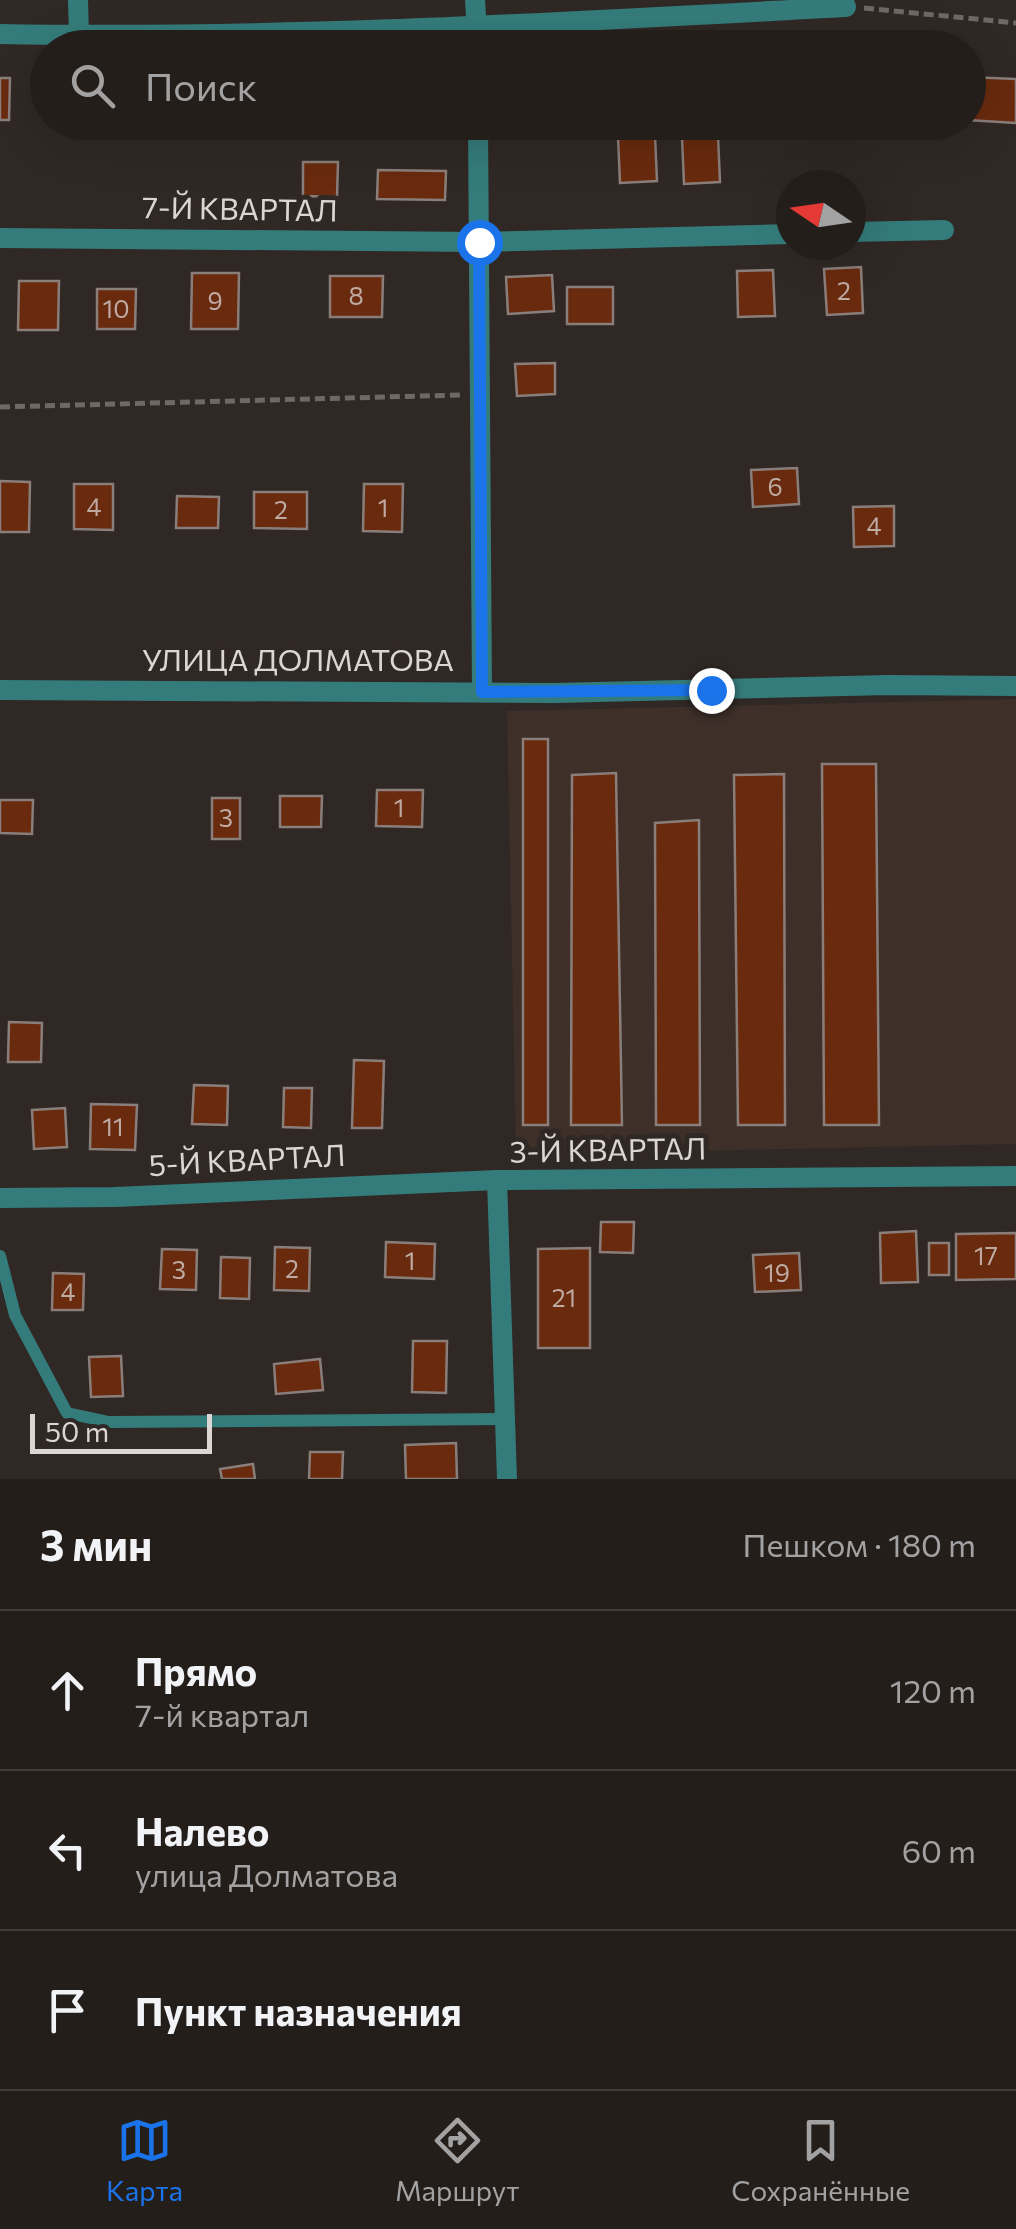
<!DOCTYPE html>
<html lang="ru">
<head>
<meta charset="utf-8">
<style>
	body { margin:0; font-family:Commissioner,sans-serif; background:#302b28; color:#f1f3f6 }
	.compass { position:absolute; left:776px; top:170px; width:90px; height:90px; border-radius:50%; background:#241e1b; box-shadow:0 10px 40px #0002; rotate:283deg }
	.scale { position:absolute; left:30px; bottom:25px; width:182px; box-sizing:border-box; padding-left:10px; border:5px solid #dbd5d3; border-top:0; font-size:28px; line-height:35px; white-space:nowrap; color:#dbd5d3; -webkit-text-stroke:8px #302824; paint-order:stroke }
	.stop { position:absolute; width:30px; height:30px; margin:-22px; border:8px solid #1a73e8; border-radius:50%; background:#fff }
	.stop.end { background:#1a73e8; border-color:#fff; box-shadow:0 2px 10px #0008 }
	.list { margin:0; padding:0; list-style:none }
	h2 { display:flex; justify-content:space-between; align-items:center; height:130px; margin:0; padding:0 40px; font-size:42px }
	h2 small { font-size:32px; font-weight:400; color:#a3a2a3 }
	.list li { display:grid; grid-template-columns:65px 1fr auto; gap:30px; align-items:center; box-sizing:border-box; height:160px; padding:0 40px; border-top:2px solid #413c3a }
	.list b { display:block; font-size:38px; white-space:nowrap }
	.list p { margin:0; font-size:32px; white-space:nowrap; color:#a3a2a3 }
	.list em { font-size:32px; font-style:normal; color:#a3a2a3 }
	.icon { flex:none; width:55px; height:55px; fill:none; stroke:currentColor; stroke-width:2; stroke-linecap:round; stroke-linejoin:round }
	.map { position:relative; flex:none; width:1016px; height:1479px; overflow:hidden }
	.search { position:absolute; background:#241e1b; box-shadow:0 10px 40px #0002; left:30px; right:30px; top:30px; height:110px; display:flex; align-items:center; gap:25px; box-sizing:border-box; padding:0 35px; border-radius:55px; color:#a3a2a3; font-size:38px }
	.sheet { height:610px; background:#241e1b }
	nav { display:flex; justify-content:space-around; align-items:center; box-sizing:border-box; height:140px; border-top:2px solid #413c3a; background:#241e1b; font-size:28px; color:#a3a2a3 }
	nav a { display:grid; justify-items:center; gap:5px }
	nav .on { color:#1a73e8 }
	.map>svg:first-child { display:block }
	.built { fill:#3e2f29 }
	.building { fill:#692a0e; stroke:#897e7a; stroke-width:2.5 }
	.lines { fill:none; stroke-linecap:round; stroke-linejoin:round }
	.path { stroke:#6f6865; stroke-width:5; stroke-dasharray:10 5; stroke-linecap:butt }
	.service { stroke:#347c7b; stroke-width:12 }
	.minor { stroke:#347c7b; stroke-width:20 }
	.route { stroke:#1a73e8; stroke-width:12 }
	.labels { text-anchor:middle; stroke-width:10; stroke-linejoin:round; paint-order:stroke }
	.number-label { font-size:25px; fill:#beaaa2 }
	.street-label { font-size:30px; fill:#dbd5d3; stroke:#302824 }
</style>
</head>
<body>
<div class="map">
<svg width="1016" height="1479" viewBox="0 0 1016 1479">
	<rect width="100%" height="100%" fill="#302824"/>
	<polygon class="built" points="1016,699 1016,1144 516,1155 507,711"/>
	<g class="building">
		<polygon points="968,77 1016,79 1016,123 968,120"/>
		<polygon points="0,78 10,78 9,120 0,120"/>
		<polygon points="496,122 549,122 549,130 497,133"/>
		<polygon points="655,135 657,181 620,183 618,137"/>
		<polygon points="718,136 720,182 684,184 682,138"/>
		<polygon points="303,162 338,162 337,197 303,196"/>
		<polygon points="378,170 446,171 445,200 377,199"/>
		<polygon points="861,267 863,313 827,315 824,269"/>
		<polygon points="773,270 775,316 738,317 737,271"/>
		<polygon points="192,273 239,273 238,329 191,329"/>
		<polygon points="552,275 554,311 508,314 506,277"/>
		<polygon points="330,276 383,276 382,317 330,317"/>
		<polygon points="19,281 59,281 58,330 18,330"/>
		<rect x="567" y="287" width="46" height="37"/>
		<polygon points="97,289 136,289 135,329 97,329"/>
		<polygon points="555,363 555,394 517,396 515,364"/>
		<polygon points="797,468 799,504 753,507 751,470"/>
		<polygon points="0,481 30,482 29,532 0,532"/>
		<polygon points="74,484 113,484 113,530 74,529"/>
		<polygon points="364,484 403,484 402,532 363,531"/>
		<polygon points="254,492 307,492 307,529 254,528"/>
		<polygon points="177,496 219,497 218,528 176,528"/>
		<polygon points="894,506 894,546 854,547 853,507"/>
		<rect x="523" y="739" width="25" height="386"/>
		<polygon points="822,764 876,764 879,1125 824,1125"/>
		<polygon points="616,773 622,1125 571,1125 572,775"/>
		<polygon points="784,774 785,1125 738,1125 734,775"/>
		<polygon points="377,790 423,790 422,827 376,826"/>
		<polygon points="280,796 322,796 321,827 280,827"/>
		<rect x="212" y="798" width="28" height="41"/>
		<polygon points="0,800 33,800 32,834 0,833"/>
		<polygon points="699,820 700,1125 656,1125 655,823"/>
		<polygon points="9,1022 42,1023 41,1062 8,1062"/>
		<polygon points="354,1060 384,1061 382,1128 352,1128"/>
		<polygon points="194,1085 228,1086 227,1125 192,1124"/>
		<polygon points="284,1088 312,1088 311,1128 283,1127"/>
		<polygon points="91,1104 137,1105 135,1150 90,1149"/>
		<polygon points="65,1108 67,1147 34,1149 32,1110"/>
		<polygon points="601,1222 634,1222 633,1253 600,1252"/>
		<polygon points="916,1231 918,1282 881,1283 880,1233"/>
		<polygon points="1016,1233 1016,1279 956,1280 956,1234"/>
		<polygon points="386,1242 435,1244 434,1279 385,1277"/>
		<rect x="929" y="1243" width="20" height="32"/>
		<polygon points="275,1247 310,1248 309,1291 274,1290"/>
		<polygon points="590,1248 590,1348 538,1348 538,1249"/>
		<polygon points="162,1249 197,1250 196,1290 160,1289"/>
		<polygon points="799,1253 801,1290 755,1292 753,1255"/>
		<polygon points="221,1257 250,1258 249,1299 220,1298"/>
		<polygon points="53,1273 84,1274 83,1310 52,1310"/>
		<polygon points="413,1341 447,1341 446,1393 412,1392"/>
		<polygon points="121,1356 123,1396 91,1397 89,1357"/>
		<polygon points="320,1359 323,1390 276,1394 274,1364"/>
		<polygon points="456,1443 457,1479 406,1479 405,1445"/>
		<polygon points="310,1452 343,1452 342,1479 309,1479"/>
		<polygon points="253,1464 255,1479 222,1479 220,1469"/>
	</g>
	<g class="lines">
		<g class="path">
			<polyline points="864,8 1016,23"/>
			<polyline points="0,407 462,395"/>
		</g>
		<polyline class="service" points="0,1256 15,1315 67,1413 109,1422 505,1419"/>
		<g class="minor">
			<polyline points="78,0 79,35"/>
			<polyline points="475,0 478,48"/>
			<path d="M0,34C282,39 564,22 846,7L843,0"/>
			<polyline points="478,122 482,691"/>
			<polyline points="851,232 944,230"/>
			<polyline points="0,238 479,242 791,234"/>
			<polyline points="0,690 555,693 887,685 1016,686"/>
			<polyline points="497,1180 507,1479"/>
			<polyline points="0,1198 115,1197 497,1180 1016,1176"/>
		</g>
	</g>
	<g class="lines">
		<polyline class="route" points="479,242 482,692 711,690"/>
	</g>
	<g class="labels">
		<g class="number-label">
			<text x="844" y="300">2</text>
			<text x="356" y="305">8</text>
			<text x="215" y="310">9</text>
			<text x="116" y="318">10</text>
			<text x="775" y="496">6</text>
			<text x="94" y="516">4</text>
			<text x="383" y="517">1</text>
			<text x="281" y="519">2</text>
			<text x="874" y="535">4</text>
			<text x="399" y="817">1</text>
			<text x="226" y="827">3</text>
			<text x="113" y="1136">11</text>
			<text x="986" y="1265">17</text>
			<text x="410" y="1270">1</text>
			<text x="292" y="1278">2</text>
			<text x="179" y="1279">3</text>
			<text x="777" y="1282">19</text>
			<text x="68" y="1301">4</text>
			<text x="564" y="1307">21</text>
		</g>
		<g class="street-label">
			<text transform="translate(240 210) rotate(1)" y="10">7-Й КВАРТАЛ</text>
			<text x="298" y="671">УЛИЦА ДОЛМАТОВА</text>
			<text transform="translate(608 1151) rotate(-1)" y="10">3-Й КВАРТАЛ</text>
			<text transform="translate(247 1161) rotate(-3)" y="10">5-Й КВАРТАЛ</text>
		</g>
	</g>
</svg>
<svg class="compass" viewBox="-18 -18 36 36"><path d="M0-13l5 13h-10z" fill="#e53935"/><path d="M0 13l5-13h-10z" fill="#a3a2a3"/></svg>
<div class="scale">50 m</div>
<div class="stop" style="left:479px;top:242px"></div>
<div class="stop end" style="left:711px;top:690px"></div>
<div class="search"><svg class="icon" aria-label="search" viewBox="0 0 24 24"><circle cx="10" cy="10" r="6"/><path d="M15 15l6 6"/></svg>Поиск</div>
</div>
<section class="sheet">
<h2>3 мин<small>Пешком · 180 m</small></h2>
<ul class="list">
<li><svg class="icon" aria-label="ahead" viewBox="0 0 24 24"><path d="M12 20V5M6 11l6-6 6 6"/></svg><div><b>Прямо</b><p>7-й квартал</p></div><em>120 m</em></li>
<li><svg class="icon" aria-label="left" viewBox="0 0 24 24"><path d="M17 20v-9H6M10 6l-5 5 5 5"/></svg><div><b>Налево</b><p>улица Долматова</p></div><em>60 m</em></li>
<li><svg class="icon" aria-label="arrive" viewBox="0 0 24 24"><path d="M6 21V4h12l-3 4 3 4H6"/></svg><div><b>Пункт назначения</b></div></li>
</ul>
</section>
<nav>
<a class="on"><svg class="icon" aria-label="map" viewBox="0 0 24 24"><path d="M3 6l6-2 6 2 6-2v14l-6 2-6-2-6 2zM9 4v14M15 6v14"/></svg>Карта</a>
<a><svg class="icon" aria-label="directions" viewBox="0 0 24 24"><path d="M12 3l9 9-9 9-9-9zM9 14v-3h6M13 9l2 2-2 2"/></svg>Маршрут</a>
<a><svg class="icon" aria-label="saved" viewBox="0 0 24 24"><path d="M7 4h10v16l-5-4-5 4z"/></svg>Сохранённые</a>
</nav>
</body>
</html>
